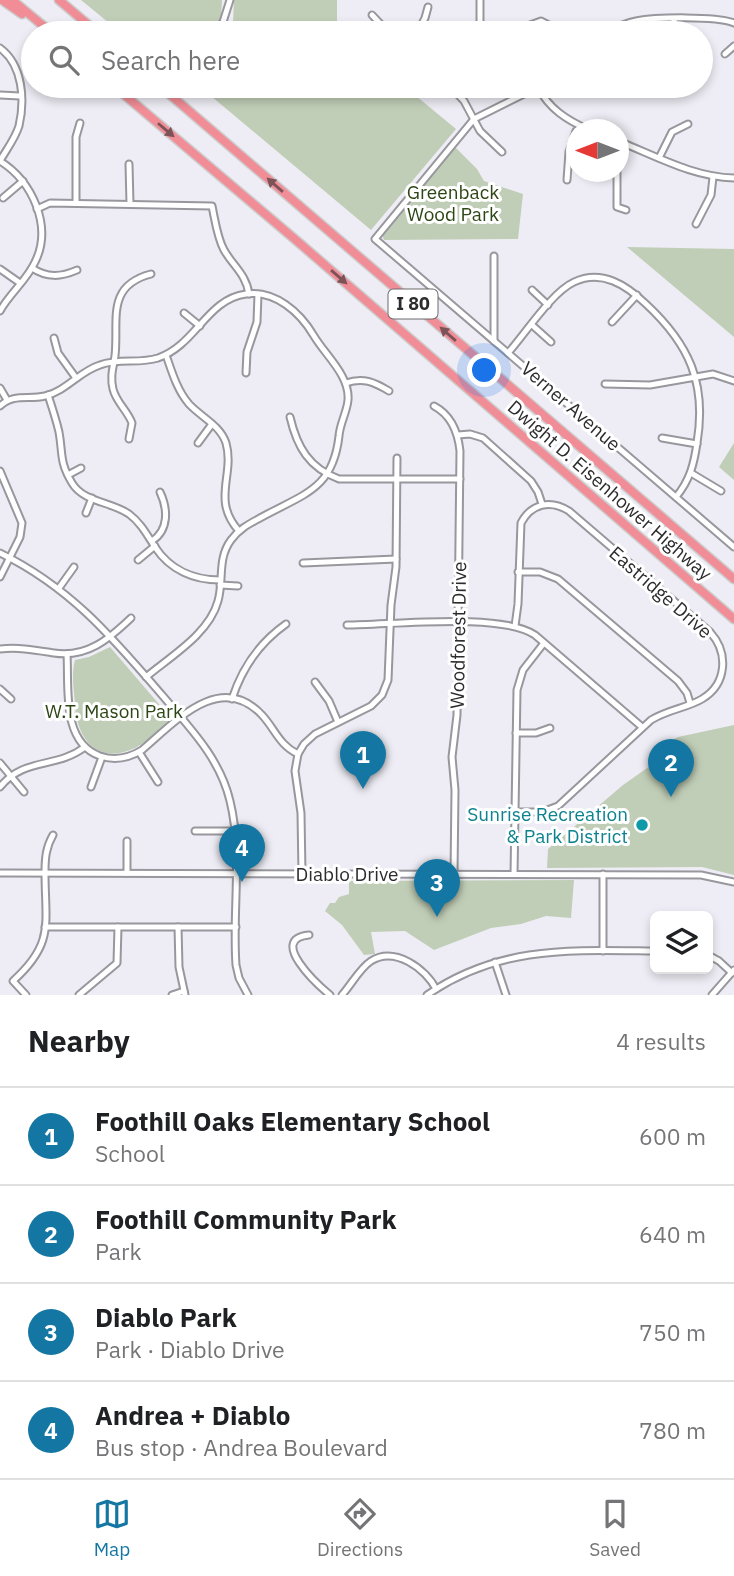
<!DOCTYPE html>
<html lang="en">
<head>
<meta charset="utf-8">
<style>
	body { margin:0; font-family:"IBM Plex Sans",sans-serif; background:#f2f2f2; color:#202124 }
	.controls { position:absolute; right:21px; bottom:21px; display:grid; overflow:hidden; border-radius:10px; box-shadow:0 4px 10px #0003 }
	.controls button { width:63px; height:63px; display:grid; place-items:center; padding:0; border:0; border-bottom:2px solid #e0e0e0; background:#fff; color:#202124; font:35px sans-serif }
	.compass { position:absolute; left:566px; top:119px; width:63px; height:63px; border-radius:50%; background:#fff; box-shadow:0 4px 10px #0003; rotate:270deg }
	.you { position:absolute; left:485px; top:371px; width:24px; height:24px; margin:-18px; border:5px solid #fff; border-radius:50%; background:#1a73e8; box-shadow:0 0 0 10px #1a73e833 }
	.badge { display:grid; place-items:center; width:46px; height:46px; border-radius:50%; background:#1476a2; color:#fff; font-size:23px; font-weight:700 }
	.pin { position:absolute; translate:-50% -58px; filter:drop-shadow(0 2px 4px #0008) }
	.pin::after { content:''; position:absolute; top:37px; width:24px; height:21px; background:inherit; clip-path:polygon(0 0,100% 0,50% 100%) }
	.list { margin:0; padding:0; list-style:none }
	h2 { display:flex; justify-content:space-between; align-items:center; height:91px; margin:0; padding:0 28px; font-size:30px }
	h2 small { font-size:23px; font-weight:400; color:#757577 }
	.list li { display:grid; grid-template-columns:46px 1fr auto; gap:21px; align-items:center; box-sizing:border-box; height:98px; padding:0 28px; border-top:2px solid #e0e0e0 }
	.list b { display:block; font-size:26px; white-space:nowrap }
	.list p { margin:0; font-size:23px; white-space:nowrap; color:#757577 }
	.list em { font-size:23px; font-style:normal; color:#757577 }
	.icon { flex:none; width:38px; height:38px; fill:none; stroke:currentColor; stroke-width:2; stroke-linecap:round; stroke-linejoin:round }
	.map { position:relative; flex:none; width:734px; height:995px; overflow:hidden }
	.search { position:absolute; background:#fff; box-shadow:0 4px 10px #0003; left:21px; right:21px; top:21px; height:77px; display:flex; align-items:center; gap:18px; box-sizing:border-box; padding:0 24px; border-radius:38px; color:#757577; font-size:26px }
	.sheet { height:483px; background:#fff }
	nav { display:flex; justify-content:space-around; align-items:center; box-sizing:border-box; height:98px; border-top:2px solid #e0e0e0; background:#fff; font-size:19px; color:#757577 }
	nav a { display:grid; justify-items:center; gap:4px }
	nav .on { color:#1476a2 }
	.map>svg:first-child { display:block }
	.green { fill:#c1ceb7 }
	.lines { fill:none; stroke-linecap:round; stroke-linejoin:round }
	.minor-casing { stroke:#97979d; stroke-width:9 }
	.highway-casing { stroke:#cccccd; stroke-width:11 }
	.minor { stroke:#fff; stroke-width:5 }
	.highway { stroke:#f18d96; stroke-width:8 }
	.oneway { fill:#7b5358 }
	.culture-dot { fill:#0f9aa8; stroke:#fff; stroke-width:2.5 }
	.labels { text-anchor:middle; stroke-width:6; stroke-linejoin:round; paint-order:stroke }
	.shield { fill:#fff; stroke:#6b6b6d; stroke-width:2 }
	.shield-label { font-size:18px; font-weight:bold; fill:#2c2c2e }
	.park-label { font-size:19px; fill:#2d4615; stroke:#fff }
	.street-label { font-size:19px; fill:#2c2c2e; stroke:#fff }
	.culture-label { font-size:19px; fill:#0d838f; stroke:#fff; text-anchor:end }
</style>
</head>
<body>
<div class="map">
<svg width="734" height="995" viewBox="0 0 734 995">
	<rect width="100%" height="100%" fill="#eeedf5"/>
	<g class="green">
		<polygon points="81,0 222,0 221,19 203,27 127,25 120,32"/>
		<polygon points="234,0 337,0 337,29 342,33 223,33 233,22"/>
		<polygon points="199,86 404,86 456,129 371,230"/>
		<polygon points="454,146 477,169 484,181 523,194 518,239 384,240 381,232"/>
		<polygon points="627,247 734,249 734,337"/>
		<polygon points="734,443 734,480 719,467"/>
		<path d="M110,647L170,717L169,721C157,731 145,745 130,750C94,764 76,735 75,704C74,690 71,674 75,660L89,657Z"/>
		<polygon points="734,725 734,875 702,867 547,868 548,849 623,785 650,766 659,750 669,742 678,737"/>
		<polygon points="574,880 571,918 546,916 521,924 491,928 434,950 405,931 371,932 375,954 364,955 342,925 325,911 330,903 335,903 339,897 349,894 349,881"/>
	</g>
	<g class="lines">
		<defs>
			<g id="minor">
				<polyline points="480,0 480,33"/>
				<polyline points="372,15 389,33"/>
				<polyline points="211,33 223,22 230,0"/>
				<polyline points="417,33 425,18 428,7"/>
				<polyline points="508,33 541,21 564,33"/>
				<path d="M605,33C615,28 625,23 636,21C656,17 716,16 734,23"/>
				<polyline points="674,33 674,20"/>
				<path d="M0,48C23,65 25,100 19,126C15,139 6,150 0,161C32,181 53,226 35,262C27,280 10,293 0,311"/>
				<polyline points="725,54 734,46"/>
				<polyline points="450,86 464,101 480,131 502,152"/>
				<polyline points="540,86 474,119 375,239 734,547"/>
				<path d="M538,87C549,109 567,120 589,130"/>
				<polyline points="0,95 20,96"/>
				<path d="M618,141C656,156 693,177 734,178"/>
				<polyline points="659,158 672,132 688,124"/>
				<polyline points="618,162 626,144"/>
				<polyline points="129,164 130,204"/>
				<polyline points="617,172 617,207 626,210"/>
				<polyline points="567,180 569,152 576,131"/>
				<polyline points="3,198 23,181"/>
				<polyline points="76,203 76,137 80,123"/>
				<path d="M37,209L50,203L212,206C215,220 217,237 224,250C233,266 246,274 249,294"/>
				<polyline points="696,224 711,195 713,177"/>
				<path d="M32,268C47,278 61,277 77,270"/>
				<polyline points="0,269 20,283"/>
				<polyline points="532,290 548,305"/>
				<polyline points="184,313 200,326"/>
				<polyline points="612,322 637,295"/>
				<polyline points="532,325 551,342"/>
				<polyline points="54,338 58,353 76,378"/>
				<polyline points="494,341 494,256"/>
				<path d="M508,353C525,334 552,292 574,282C602,269 626,285 646,304C689,344 707,383 697,443C694,464 690,480 676,497"/>
				<path d="M166,355C172,372 177,390 189,404C201,417 220,425 226,443C235,475 211,500 239,531"/>
				<polyline points="246,373 247,352 257,322 258,294"/>
				<path d="M346,383C363,377 374,382 389,391"/>
				<polyline points="605,384 650,385 713,374 734,381"/>
				<polyline points="0,388 7,400"/>
				<path d="M48,395C52,407 56,419 59,432C63,454 59,461 72,483C83,502 112,502 129,514C141,523 147,535 155,547C170,570 194,580 220,580"/>
				<path d="M0,406C14,393 28,400 45,396C66,391 80,371 100,365C119,358 139,364 158,358C196,345 207,299 246,294C275,290 300,312 314,336C326,356 350,376 348,400C347,412 340,423 339,436C333,490 303,494 260,518C249,524 239,529 231,540C217,559 224,580 218,601C209,634 171,656 146,677"/>
				<path d="M434,406C451,415 458,432 460,451L457,715L452,757L455,790L454,874"/>
				<path d="M290,417C297,447 309,468 339,479H460"/>
				<polyline points="458,435 470,434 483,438 531,481 538,492 542,504"/>
				<polyline points="662,438 697,444"/>
				<path d="M129,439L132,423C127,410 116,402 113,389C110,377 113,368 115,356C119,321 105,286 151,274"/>
				<polyline points="198,443 212,424"/>
				<polyline points="0,471 22,523 20,537 0,577"/>
				<polyline points="691,473 721,491"/>
				<polyline points="68,475 81,468"/>
				<polyline points="86,513 92,498"/>
				<path d="M152,541C169,530 168,509 160,492"/>
				<path d="M0,553C70,587 112,637 162,695C189,727 220,758 230,801C243,854 232,911 236,965L239,978L248,995"/>
				<polyline points="138,560 155,546"/>
				<polyline points="303,563 396,559"/>
				<polyline points="518,572 540,572 558,579 678,681 687,693 690,703"/>
				<polyline points="220,585 238,586"/>
				<polyline points="59,588 74,567"/>
				<path d="M347,625C391,625 501,612 535,635L642,727"/>
				<path d="M515,626L518,604L521,523C531,504 550,499 569,511L710,632C729,653 727,684 702,699C687,708 669,709 651,720L558,806L542,812H515"/>
				<path d="M0,649C19,647 35,650 54,653C87,658 109,639 131,618"/>
				<path d="M67,654C69,687 61,742 100,756C115,761 129,758 142,750C174,723 220,670 262,715C275,729 279,745 298,754"/>
				<polyline points="315,682 329,701 338,722"/>
				<polyline points="0,689 11,699"/>
				<path d="M232,699C242,668 259,643 286,624"/>
				<polyline points="516,733 536,733 550,728"/>
				<polyline points="139,752 158,782"/>
				<polyline points="0,763 24,792"/>
				<path d="M0,787C24,757 56,769 85,747"/>
				<polyline points="91,787 102,757"/>
				<polyline points="195,831 235,831"/>
				<polyline points="127,841 127,873"/>
				<polyline points="0,873 701,875 734,882"/>
				<polyline points="302,874 301,813 295,771 298,754 304,744 315,734 371,706 382,695 388,680 391,605 396,567 397,458"/>
				<polyline points="514,874 517,690 523,670 544,643"/>
				<polyline points="603,874 603,951"/>
				<polyline points="45,927 236,927"/>
				<polyline points="178,927 179,967 185,995"/>
				<path d="M309,935C267,939 319,986 330,995"/>
				<polyline points="708,955 719,961 732,973"/>
				<polyline points="495,962 506,995"/>
				<path d="M26,995L13,981C55,943 45,924 45,872C45,858 46,847 53,835"/>
				<polyline points="79,995 117,963 118,927"/>
				<polyline points="172,995 184,991"/>
				<path d="M342,995C351,985 360,968 371,961C395,946 426,969 436,989"/>
				<path d="M427,995C500,945 572,950 655,951"/>
				<polyline points="712,995 734,970"/>
			</g>
			<g id="highway">
				<polyline points="2,0 22,14"/>
				<polyline points="12,0 52,33"/>
				<polyline points="59,0 98,33"/>
				<polyline points="114,86 297,241 734,619"/>
				<polyline points="160,86 734,579"/>
			</g>
		</defs>
		<use href="#minor" class="minor-casing"/>
		<use href="#highway" class="highway-casing"/>
		<use href="#minor" class="minor"/>
		<use href="#highway" class="highway"/>
	</g>
	<defs><path id="oneway-solid" d="M-6-.8H1V-3.2L6.5 0L1 3.2V.8H-6Z" transform="scale(1.75)"/></defs>
	<g class="oneway">
		<use href="#oneway-solid" transform="translate(166 130) rotate(40)"/>
		<use href="#oneway-solid" transform="translate(275 185) rotate(-139)"/>
		<use href="#oneway-solid" transform="translate(339 277) rotate(41)"/>
		<use href="#oneway-solid" transform="translate(448 334) rotate(-139)"/>
	</g>
	<circle class="culture-dot" cx="642" cy="825" r="7"/>
	<g class="labels">
		<rect class="shield" x="388.5" y="289.5" width="49" height="29" rx="5"/>
		<g class="shield-label">
			<text x="413" y="310">I 80</text>
		</g>
		<g class="park-label">
			<text x="453" y="199">Greenback<tspan x="453" dy="22">Wood Park</tspan></text>
			<text x="114" y="718">W.T. Mason Park</text>
		</g>
		<g class="street-label">
			<text transform="translate(571 406) rotate(41)" y="7">Verner Avenue</text>
			<text transform="translate(610 490) rotate(41)" y="7">Dwight D. Eisenhower Highway</text>
			<text transform="translate(661 592) rotate(41)" y="7">Eastridge Drive</text>
			<text transform="translate(458 635) rotate(-89)" y="7">Woodforest Drive</text>
			<text x="347" y="881">Diablo Drive</text>
		</g>
		<g class="culture-label">
			<text x="628" y="821">Sunrise Recreation<tspan x="628" dy="22">&amp; Park District</tspan></text>
		</g>
	</g>
</svg>
<div class="controls">
<button><svg class="icon" aria-label="layers" viewBox="0 0 24 24"><path d="M12 4l9 5-9 5-9-5zM3 14l9 5 9-5"/></svg></button>
</div>
<svg class="compass" viewBox="-18 -18 36 36"><path d="M0-13l5 13h-10z" fill="#e53935"/><path d="M0 13l5-13h-10z" fill="#757577"/></svg>
<div class="you"></div>
<div class="pin badge" style="left:363px;top:789px">1</div>
<div class="pin badge" style="left:671px;top:797px">2</div>
<div class="pin badge" style="left:437px;top:917px">3</div>
<div class="pin badge" style="left:242px;top:882px">4</div>
<div class="search"><svg class="icon" aria-label="search" viewBox="0 0 24 24"><circle cx="10" cy="10" r="6"/><path d="M15 15l6 6"/></svg>Search here</div>
</div>
<section class="sheet">
<h2>Nearby<small>4 results</small></h2>
<ul class="list">
<li><span class="badge">1</span><div><b>Foothill Oaks Elementary School</b><p>School</p></div><em>600 m</em></li>
<li><span class="badge">2</span><div><b>Foothill Community Park</b><p>Park</p></div><em>640 m</em></li>
<li><span class="badge">3</span><div><b>Diablo Park</b><p>Park · Diablo Drive</p></div><em>750 m</em></li>
<li><span class="badge">4</span><div><b>Andrea + Diablo</b><p>Bus stop · Andrea Boulevard</p></div><em>780 m</em></li>
</ul>
</section>
<nav>
<a class="on"><svg class="icon" aria-label="map" viewBox="0 0 24 24"><path d="M3 6l6-2 6 2 6-2v14l-6 2-6-2-6 2zM9 4v14M15 6v14"/></svg>Map</a>
<a><svg class="icon" aria-label="directions" viewBox="0 0 24 24"><path d="M12 3l9 9-9 9-9-9zM9 14v-3h6M13 9l2 2-2 2"/></svg>Directions</a>
<a><svg class="icon" aria-label="saved" viewBox="0 0 24 24"><path d="M7 4h10v16l-5-4-5 4z"/></svg>Saved</a>
</nav>
</body>
</html>
